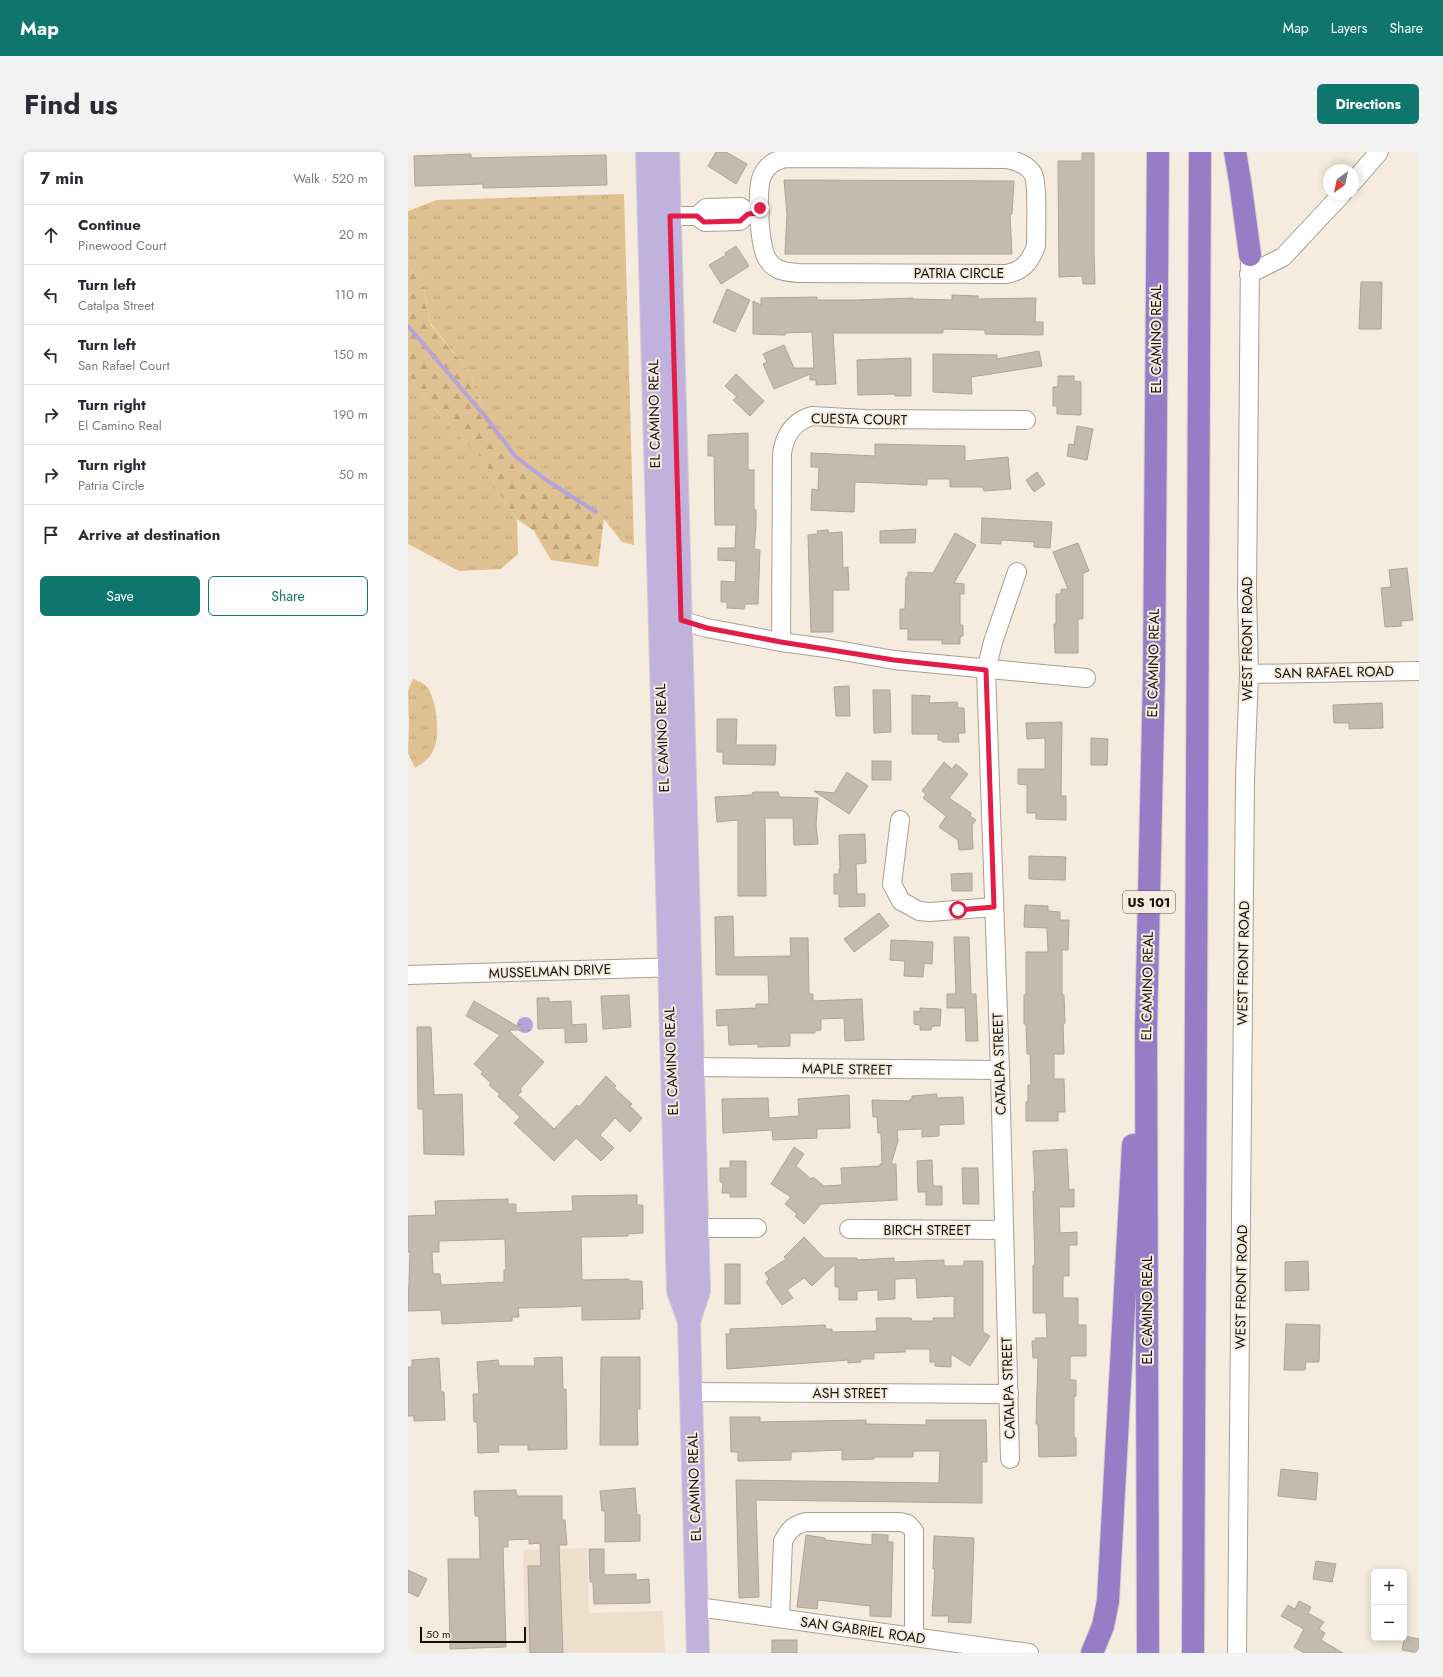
<!DOCTYPE html>
<html lang="en">
<head>
<meta charset="utf-8">
<style>
	body { margin:0; font-family:Jost,sans-serif; background:#f2f2f3; color:#2b2b33 }
	.controls { position:absolute; right:12px; bottom:12px; display:grid; overflow:hidden; border-radius:6px; box-shadow:0 2px 10px #0003 }
	.controls button { width:36px; height:36px; display:grid; place-items:center; padding:0; border:0; border-bottom:1px solid #e1e1e2; background:#fff; color:#2b2b33; font:20px sans-serif }
	.compass { position:absolute; left:915px; top:12px; width:36px; height:36px; border-radius:50%; background:#fff; box-shadow:0 2px 10px #0003; rotate:213deg }
	.scale { position:absolute; left:12px; bottom:10px; width:106px; box-sizing:border-box; padding-left:4px; border:2px solid #15120d; border-top:0; font-size:11px; line-height:14px; white-space:nowrap; color:#15120d; -webkit-text-stroke:3px #f5ebde; paint-order:stroke }
	.stop { position:absolute; width:12px; height:12px; margin:-9px; border:3px solid #e11d48; border-radius:50%; background:#fff }
	.stop.end { background:#e11d48; border-color:#fff; box-shadow:0 1px 4px #0008 }
	.list { margin:0; padding:0; list-style:none }
	h2 { display:flex; justify-content:space-between; align-items:center; height:52px; margin:0; padding:0 16px; font-size:17px }
	h2 small { font-size:13px; font-weight:400; color:#7c7c81 }
	.list li { display:grid; grid-template-columns:26px 1fr auto; gap:12px; align-items:center; box-sizing:border-box; height:60px; padding:0 16px; border-top:1px solid #e1e1e2 }
	.list b { display:block; font-size:15px; white-space:nowrap }
	.list p { margin:0; font-size:13px; white-space:nowrap; color:#7c7c81 }
	.list em { font-size:13px; font-style:normal; color:#7c7c81 }
	.actions { display:flex; gap:8px; padding:12px 16px }
	.actions a { flex:1; padding:9px 0; border:1px solid #0f766e; border-radius:6px; text-align:center; font-size:14px; color:#0f766e }
	.actions .main { background:#0f766e; color:#fff }
	.icon { flex:none; width:22px; height:22px; fill:none; stroke:currentColor; stroke-width:2; stroke-linecap:round; stroke-linejoin:round }
	.map { position:relative; flex:none; width:1011px; height:1501px; overflow:hidden; border-radius:6px }
	header { display:flex; align-items:center; gap:24px; box-sizing:border-box; height:56px; padding:0 20px; background:#0f766e; color:#fff }
	header strong { font-size:19px }
	nav { display:flex; gap:22px; margin-inline-start:auto; font-size:14px }
	.intro { display:flex; align-items:center; justify-content:space-between; box-sizing:border-box; height:96px; padding:0 24px }
	h1 { margin:0; font-size:28px }
	.button { padding:10px 18px; border-radius:6px; background:#0f766e; color:#fff; font-size:14px; font-weight:700 }
	main { display:flex; gap:24px; padding:0 24px }
	aside { flex:1; background:#fff; border-radius:6px; box-shadow:0 2px 10px #0003 }
	.map>svg:first-child { display:block }
	.built { fill:#eddfcb }
	.grass { fill:url(#grass-tufts) }
	.forest { fill:url(#forest-firs) }
	.water { fill:url(#water-ripples) }
	.lines { fill:none; stroke-linecap:round; stroke-linejoin:round }
	.stream { stroke:#b5a3da; stroke-width:4 }
	.building { fill:#c4bbae; stroke:#ada598; fill-rule:evenodd }
	.minor-casing { stroke:#a89f92; stroke-width:20 }
	.major-casing { stroke:#d0d0cf; stroke-width:24 }
	.highway-casing { stroke:#d0d0cf; stroke-width:24 }
	.minor { stroke:#fff; stroke-width:18 }
	.major { stroke:#c1b1dd; stroke-width:22 }
	.highway { stroke:#977dc6; stroke-width:22 }
	.route { stroke:#e11d48; stroke-width:5 }
	.labels { text-anchor:middle; stroke-width:4; stroke-linejoin:round; paint-order:stroke }
	.shield { fill:#f5ebde; stroke:#58534c; stroke-width:1 }
	.shield-label { font-size:13px; font-weight:bold; fill:#15120d }
	.street-label { font-size:14px; fill:#15120d; stroke:#f5ebde }
</style>
</head>
<body>
<header>
<strong>Map</strong>
<nav><a>Map</a><a>Layers</a><a>Share</a></nav>
</header>
<div class="intro"><h1>Find us</h1><a class="button">Directions</a></div>
<main>
<aside>
<h2>7 min<small>Walk · 520 m</small></h2>
<ul class="list">
<li><svg class="icon" aria-label="ahead" viewBox="0 0 24 24"><path d="M12 20V5M6 11l6-6 6 6"/></svg><div><b>Continue</b><p>Pinewood Court</p></div><em>20 m</em></li>
<li><svg class="icon" aria-label="left" viewBox="0 0 24 24"><path d="M17 20v-9H6M10 6l-5 5 5 5"/></svg><div><b>Turn left</b><p>Catalpa Street</p></div><em>110 m</em></li>
<li><svg class="icon" aria-label="left" viewBox="0 0 24 24"><path d="M17 20v-9H6M10 6l-5 5 5 5"/></svg><div><b>Turn left</b><p>San Rafael Court</p></div><em>150 m</em></li>
<li><svg class="icon" aria-label="right" viewBox="0 0 24 24"><path d="M7 20v-9h11M14 6l5 5-5 5"/></svg><div><b>Turn right</b><p>El Camino Real</p></div><em>190 m</em></li>
<li><svg class="icon" aria-label="right" viewBox="0 0 24 24"><path d="M7 20v-9h11M14 6l5 5-5 5"/></svg><div><b>Turn right</b><p>Patria Circle</p></div><em>50 m</em></li>
<li><svg class="icon" aria-label="arrive" viewBox="0 0 24 24"><path d="M6 21V4h12l-3 4 3 4H6"/></svg><div><b>Arrive at destination</b></div></li>
</ul>
<div class="actions"><a class="main">Save</a><a>Share</a></div>
</aside>
<div class="map">
<svg width="1011" height="1501" viewBox="0 0 1011 1501">
	<defs>
		<pattern id="grass-tufts" width="24" height="20" patternUnits="userSpaceOnUse"><rect width="24" height="20" fill="#dfc192"/><path d="M3 7l-1-3M5 7V3M7 7l1-3M15 17l-1-3M17 17v-4M19 17l1-3" fill="none" stroke="#bea57d"/></pattern>
		<pattern id="forest-firs" width="22" height="20" patternUnits="userSpaceOnUse"><rect width="22" height="20" fill="#dfc192"/><path d="M5 1l3.5 6h-7zM16 11l3.5 6h-7z" fill="#bea57d"/></pattern>
		<pattern id="water-ripples" width="26" height="14" patternUnits="userSpaceOnUse"><rect width="26" height="14" fill="#b5a3da"/><path d="M2 4q2-2 4 0t4 0M15 11q2-2 4 0t4 0" fill="none" stroke="#9b8bba"/></pattern>
	</defs>
	<rect width="100%" height="100%" fill="#f5ebde"/>
	<polygon class="built" points="179,1396 181,1461 255,1459 257,1501 118,1501 115,1398"/>
	<g class="grass">
		<polygon points="216,42 226,393 214,390 196,367 141,330 108,305 76,263 62,221 22,171 16,135 0,113 0,59 29,48"/>
		<polygon points="0,220 9,236 46,279 77,309 87,335 109,367 110,402 93,417 51,419 0,392"/>
		<path d="M5,527C10,529 15,531 19,535C29,548 33,585 25,599C21,608 14,611 7,616L0,601L1,572L0,539Z"/>
	</g>
	<polygon class="forest" points="0,113 16,135 22,172 62,221 76,263 108,305 141,330 196,367 190,415 143,408 126,379 109,367 87,335 77,309 46,279 9,236 0,220"/>
	<circle class="water" cx="117" cy="873" r="8"/>
	<g class="lines">
		<polyline class="stream" points="0,174 76,263 108,305 141,330 188,360"/>
	</g>
	<g class="building">
		<polygon points="308,0 318,0 339,12 328,32 300,14"/>
		<polygon points="674,1 686,1 686,100 687,132 675,132 674,124 651,125 650,9 674,9"/>
		<polygon points="63,2 63,6 198,3 199,33 75,36 75,32 7,34 6,4"/>
		<polygon points="376,28 606,29 604,62 602,62 604,102 377,102 379,62"/>
		<polygon points="328,94 341,114 313,132 301,113 318,103 317,101"/>
		<polygon points="953,130 974,130 973,177 951,177"/>
		<polygon points="319,137 342,148 327,180 305,170"/>
		<polygon points="544,143 570,144 570,147 628,146 627,170 635,170 635,183 577,182 577,178 535,177 535,181 425,181 428,232 408,233 408,228 402,228 402,222 366,237 355,212 359,210 355,202 376,193 386,216 406,216 404,180 377,181 377,183 345,182 345,149 353,153 353,146 409,145 409,148 448,148 505,146 505,147 544,148"/>
		<polygon points="631,199 634,214 563,225 564,242 525,240 525,202 589,203 589,207"/>
		<polygon points="503,206 503,244 487,244 487,242 450,243 449,208"/>
		<polygon points="328,222 356,249 342,264 325,248 329,245 317,234"/>
		<polygon points="650,224 666,224 666,229 673,230 673,263 649,262 649,254 645,254 645,235 650,235"/>
		<polygon points="669,274 685,277 679,308 659,304 661,292 666,293"/>
		<polygon points="340,281 340,318 346,318 346,358 348,358 348,373 346,397 352,398 350,452 337,452 336,457 319,456 319,450 313,450 313,429 327,430 328,409 310,408 310,396 327,396 328,373 307,373 306,304 300,304 300,283"/>
		<polygon points="467,292 557,294 557,309 600,305 603,337 576,339 575,335 542,335 542,327 519,327 519,333 447,330 446,360 403,358 404,337 410,338 411,315 403,315 403,301 467,304"/>
		<polygon points="629,320 637,332 626,340 618,328"/>
		<polygon points="574,366 644,370 642,396 626,395 626,390 593,388 593,392 573,391"/>
		<polygon points="508,377 507,391 472,391 472,379"/>
		<polygon points="420,378 421,381 434,380 435,416 440,415 441,438 425,438 425,480 403,480 400,383 410,382 409,379"/>
		<polygon points="547,381 568,393 546,431 556,432 556,442 552,442 552,473 555,473 555,484 552,485 552,492 534,492 534,488 500,488 500,477 492,477 492,457 497,457 498,425 500,425 500,420 525,421"/>
		<polygon points="670,391 681,419 675,421 675,467 670,467 670,501 647,501 646,472 648,472 648,442 653,442 653,437 660,437 645,400"/>
		<polygon points="999,416 1005,468 993,469 994,474 977,475 973,436 983,435 981,418"/>
		<polygon points="441,534 442,564 428,564 426,535"/>
		<polygon points="465,538 482,538 483,580 466,581"/>
		<polygon points="504,543 522,544 521,551 549,550 550,556 556,556 557,581 550,581 551,590 534,590 534,588 530,588 530,582 504,582"/>
		<polygon points="974,551 975,576 941,577 941,571 926,571 925,553"/>
		<polygon points="309,567 329,567 328,593 368,593 367,613 315,612 315,600 309,600"/>
		<polygon points="654,570 653,644 658,644 658,668 628,667 628,661 619,661 619,633 610,632 610,617 637,617 637,586 619,587 618,571"/>
		<polygon points="683,586 700,587 699,613 683,613"/>
		<rect x="464" y="609" width="19" height="19"/>
		<polygon points="536,610 544,617 548,612 560,622 541,646 563,661 562,664 568,668 564,673 565,697 551,698 550,688 531,675 538,664 515,646 518,642 514,639"/>
		<polygon points="439,620 460,634 441,662 406,639 426,641"/>
		<polygon points="345,640 370,640 372,645 410,646 408,673 410,692 386,693 385,666 357,666 358,744 330,744 330,668 309,670 307,645 344,643"/>
		<polygon points="457,682 458,711 448,712 449,742 457,742 457,754 431,755 431,742 426,742 426,722 431,722 431,717 432,717 431,683"/>
		<polygon points="621,704 658,705 657,728 621,727"/>
		<polygon points="564,721 564,739 544,739 543,722"/>
		<polygon points="617,753 640,754 640,759 652,760 652,768 661,768 660,798 654,798 654,843 656,843 657,871 655,872 656,902 646,902 646,927 656,927 657,960 650,960 650,969 618,969 618,950 620,950 620,933 623,933 622,902 619,902 618,872 616,872 616,843 618,843 618,800 640,800 639,776 616,775"/>
		<polygon points="471,761 481,774 446,800 436,787"/>
		<polygon points="325,764 326,805 383,804 382,786 400,786 401,842 405,842 405,849 454,847 456,888 437,889 436,866 413,867 413,878 407,879 407,881 382,881 382,894 350,895 350,892 321,893 320,873 309,874 308,858 348,856 348,852 361,852 360,823 308,823 307,765"/>
		<polygon points="546,785 561,785 563,842 568,842 570,889 558,889 557,856 539,856 539,842 548,842"/>
		<polygon points="483,788 525,790 524,812 516,811 515,825 496,824 497,809 482,808"/>
		<polygon points="221,843 223,875 195,877 193,844"/>
		<polygon points="129,846 141,846 141,850 163,849 164,873 178,872 179,890 157,891 157,876 130,877"/>
		<polygon points="66,849 116,878 103,878 102,880 136,910 112,937 114,939 110,943 146,977 169,953 171,955 198,924 208,934 206,936 224,952 222,954 234,966 222,980 207,966 192,983 206,996 193,1009 168,986 146,1009 106,971 112,965 90,944 92,942 81,933 83,931 73,922 75,920 66,912 92,883 58,864"/>
		<polygon points="512,856 533,857 532,874 524,874 523,878 512,878 512,873 506,872 506,859 512,860"/>
		<polygon points="9,875 23,875 26,943 54,942 56,1003 16,1002 15,957 10,957"/>
		<polygon points="529,942 529,946 555,945 556,972 531,973 531,984 514,985 514,977 489,978 490,989 483,1012 488,1012 489,1048 413,1052 396,1072 387,1064 389,1062 377,1052 383,1045 363,1032 386,995 396,1002 388,1014 403,1027 405,1025 416,1034 434,1033 433,1016 472,1014 472,1012 474,1012 473,981 470,981 469,965 465,965 464,948 502,949 502,947 504,947 504,944"/>
		<polygon points="441,943 442,976 409,977 409,986 365,988 364,978 315,981 314,947 360,946 361,966 391,964 390,947"/>
		<polygon points="659,997 661,1038 666,1037 666,1055 651,1055 652,1081 669,1080 669,1093 661,1093 661,1124 655,1124 655,1146 670,1146 670,1173 678,1173 678,1204 663,1204 662,1206 662,1228 668,1228 668,1244 666,1244 666,1286 668,1286 668,1304 631,1305 630,1272 628,1272 630,1206 625,1206 624,1189 628,1189 627,1186 639,1186 638,1161 625,1161 625,1113 627,1113 625,1039 627,1039 625,999"/>
		<polygon points="524,1008 525,1034 534,1034 534,1053 518,1053 518,1040 510,1040 509,1009"/>
		<polygon points="322,1009 338,1009 338,1045 322,1045 322,1041 314,1041 315,1030 312,1030 312,1016 322,1016"/>
		<polygon points="554,1016 570,1016 571,1052 555,1052"/>
		<path d="M229,1043V1053H235V1081L220,1082V1084L173,1085L174,1128L221,1127V1129H234L235,1157H232V1167L174,1168V1154L155,1155L110,1156L111,1165H104V1169L34,1172L33,1158L0,1159L2,1100H0V1064L28,1063L27,1049L100,1047V1052H108V1061L165,1059L164,1044ZM97,1087L98,1118H96V1130L33,1133L32,1122H25L24,1100H31V1089Z"/>
		<polygon points="396,1085 416,1106 449,1106 449,1108 486,1106 486,1110 536,1108 536,1114 556,1114 556,1109 575,1109 575,1180 582,1184 562,1214 543,1202 543,1215 527,1214 527,1210 522,1210 522,1197 497,1197 497,1200 466,1201 466,1207 453,1207 453,1210 440,1211 440,1208 319,1217 318,1182 322,1182 322,1177 417,1173 418,1177 424,1177 424,1180 469,1179 468,1166 503,1166 504,1169 525,1169 525,1166 546,1166 546,1144 509,1146 508,1126 487,1127 487,1147 470,1148 470,1138 449,1139 449,1148 431,1148 431,1135 427,1135 427,1112 404,1134 396,1126 379,1138 385,1146 374,1153 358,1130 361,1127 357,1121 378,1107 376,1105"/>
		<polygon points="900,1109 901,1138 877,1139 877,1110"/>
		<rect x="317" y="1112" width="15" height="40"/>
		<polygon points="878,1172 912,1173 911,1210 898,1210 897,1218 876,1218"/>
		<polygon points="154,1205 155,1237 158,1237 159,1297 120,1298 120,1293 90,1293 91,1300 70,1301 69,1270 66,1270 65,1242 71,1242 69,1210 90,1208 91,1214 127,1214 126,1206"/>
		<polygon points="193,1205 232,1205 232,1257 229,1257 230,1293 192,1293"/>
		<polygon points="31,1206 33,1240 36,1240 37,1268 6,1269 6,1264 0,1264 0,1215 4,1215 4,1208"/>
		<polygon points="322,1265 352,1265 352,1270 458,1268 458,1272 518,1273 518,1268 578,1268 579,1310 574,1310 574,1351 348,1348 351,1445 331,1446 328,1328 531,1331 532,1299 505,1299 505,1305 466,1305 466,1307 434,1308 434,1298 383,1300 383,1308 330,1309 330,1300 323,1300"/>
		<polygon points="873,1317 910,1321 908,1348 870,1344"/>
		<polygon points="227,1336 229,1363 232,1363 232,1389 197,1390 197,1359 194,1359 192,1339"/>
		<polygon points="108,1338 109,1344 154,1344 154,1368 157,1368 159,1393 151,1393 155,1501 122,1501 120,1414 133,1414 132,1391 121,1392 121,1387 100,1388 100,1395 95,1395 98,1495 42,1497 40,1407 72,1407 71,1364 67,1364 66,1339"/>
		<polygon points="464,1382 480,1383 480,1390 485,1390 483,1465 462,1464 462,1454 410,1448 409,1457 389,1455 398,1383 417,1386 417,1388 464,1393"/>
		<polygon points="526,1384 566,1386 563,1471 540,1470 541,1464 524,1464 527,1417 525,1417"/>
		<polygon points="181,1397 196,1397 196,1423 228,1422 228,1428 241,1427 242,1451 186,1452 185,1430 182,1430"/>
		<polygon points="908,1409 928,1412 924,1430 905,1427"/>
		<polygon points="0,1418 19,1427 10,1445 0,1440"/>
		<polygon points="891,1449 903,1455 900,1461 916,1470 911,1477 917,1481 913,1488 935,1501 896,1501 886,1495 896,1477 873,1464 880,1453 887,1457"/>
		<polygon points="997,1484 1011,1487 1011,1501 994,1498"/>
		<rect x="364" y="1488" width="25" height="13"/>
	</g>
	<g class="lines">
		<defs>
			<g id="minor">
				<path d="M377,6L599,7C609,9 620,13 625,22C630,31 628,80 628,94C622,110 615,119 598,122L390,121C378,120 367,119 360,108C351,97 348,37 354,24C359,13 366,9 377,6Z"/>
				<polyline points="945,30 971,0"/>
				<polyline points="249,64 289,64 297,70 332,69 340,61 352,61"/>
				<polyline points="289,64 298,56 333,55 340,61"/>
				<polyline points="841,122 875,105 934,42"/>
				<polyline points="261,465 299,476 373,490 418,496 486,508 678,526"/>
				<path d="M373,490L374,302C376,284 386,269 404,264L457,267L618,268"/>
				<polyline points="841,522 1011,519"/>
				<polyline points="492,668 484,732 493,749 511,759 522,760 586,755"/>
				<polyline points="0,823 274,815"/>
				<polyline points="285,915 592,918"/>
				<polyline points="289,1076 349,1076"/>
				<polyline points="441,1077 596,1078"/>
				<polyline points="283,1240 601,1242"/>
				<polyline points="602,1307 592,918 578,518 585,490 609,420"/>
				<polyline points="290,1455 621,1501"/>
				<path d="M372,1466L375,1389C381,1378 385,1373 398,1370H492L500,1372L506,1379V1485"/>
				<polyline points="829,1501 837,627 841,522 839,441 842,103"/>
			</g>
			<g id="major">
				<polyline points="239,0 270,1139 281,1169 290,1501"/>
				<polyline points="260,0 291,1139 281,1169"/>
			</g>
			<g id="highway">
				<polyline points="827,0 832,29 842,103"/>
				<polyline points="684,1501 695,1474 700,1449 725,993"/>
				<polyline points="740,1501 738,877 746,523 750,0"/>
				<polyline points="785,1501 792,0"/>
			</g>
		</defs>
		<use href="#minor" class="minor-casing"/>
		<use href="#major" class="major-casing"/>
		<use href="#highway" class="highway-casing"/>
		<use href="#minor" class="minor"/>
		<use href="#major" class="major"/>
		<use href="#highway" class="highway"/>
	</g>
	<g class="lines">
		<polyline class="route" points="352,56 352,61 340,62 332,69 296,70 289,64 262,64 273,468 299,476 373,490 486,508 578,518 586,755 550,758"/>
	</g>
	<g class="labels">
		<rect class="shield" x="715" y="739" width="52" height="22" rx="3"/>
		<g class="shield-label">
			<text x="741" y="755">US 101</text>
		</g>
		<g class="street-label">
			<text x="551" y="126">PATRIA CIRCLE</text>
			<text transform="translate(748 187) rotate(-90)" y="5">EL CAMINO REAL</text>
			<text transform="translate(246 262) rotate(-91)" y="5">EL CAMINO REAL</text>
			<text transform="translate(451 267) rotate(1)" y="5">CUESTA COURT</text>
			<text transform="translate(839 487) rotate(-90)" y="5">WEST FRONT ROAD</text>
			<text transform="translate(745 511) rotate(-89)" y="5">EL CAMINO REAL</text>
			<text transform="translate(926 520) rotate(-1)" y="5">SAN RAFAEL ROAD</text>
			<text transform="translate(254 586) rotate(-92)" y="5">EL CAMINO REAL</text>
			<text transform="translate(835 811) rotate(-89)" y="5">WEST FRONT ROAD</text>
			<text transform="translate(142 819) rotate(-2)" y="5">MUSSELMAN DRIVE</text>
			<text transform="translate(739 834) rotate(-89)" y="5">EL CAMINO REAL</text>
			<text transform="translate(263 909) rotate(-92)" y="5">EL CAMINO REAL</text>
			<text transform="translate(591 912) rotate(-92)" y="5">CATALPA STREET</text>
			<text transform="translate(439 917) rotate(1)" y="5">MAPLE STREET</text>
			<text x="519" y="1083">BIRCH STREET</text>
			<text transform="translate(833 1135) rotate(-89)" y="5">WEST FRONT ROAD</text>
			<text transform="translate(739 1158) rotate(-90)" y="5">EL CAMINO REAL</text>
			<text transform="translate(600 1236) rotate(-92)" y="5">CATALPA STREET</text>
			<text x="442" y="1246">ASH STREET</text>
			<text transform="translate(286 1335) rotate(-92)" y="5">EL CAMINO REAL</text>
			<text transform="translate(455 1478) rotate(8)" y="5">SAN GABRIEL ROAD</text>
		</g>
	</g>
</svg>
<div class="controls">
<button>+</button>
<button>−</button>
</div>
<svg class="compass" viewBox="-18 -18 36 36"><path d="M0-13l5 13h-10z" fill="#e53935"/><path d="M0 13l5-13h-10z" fill="#7c7c81"/></svg>
<div class="scale">50 m</div>
<div class="stop" style="left:550px;top:758px"></div>
<div class="stop end" style="left:352px;top:56px"></div>
</div>
</main>
</body>
</html>
